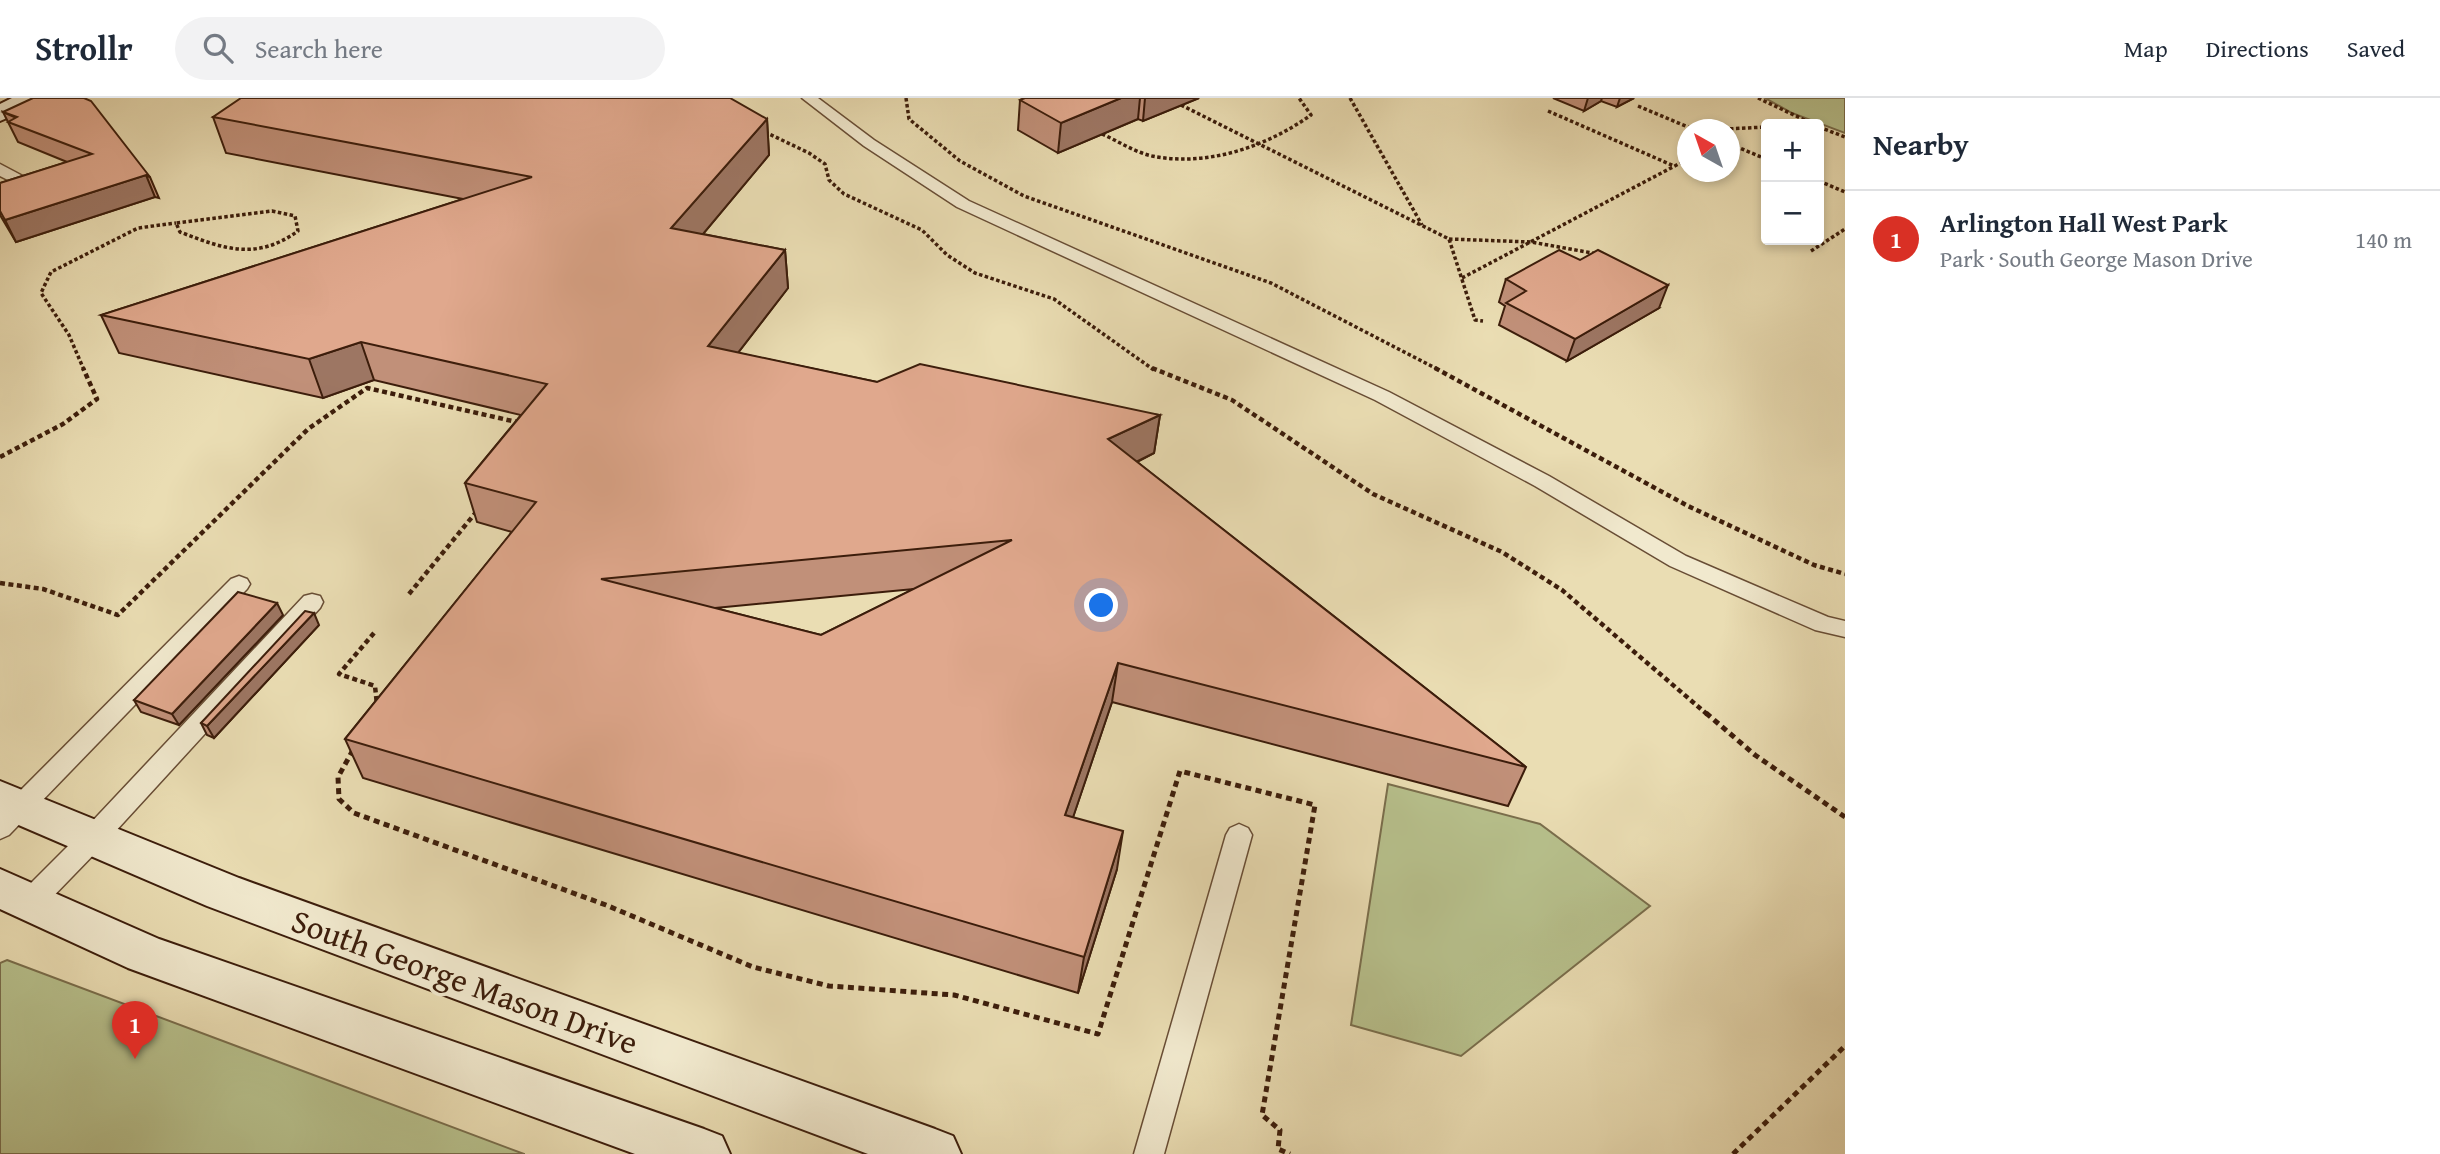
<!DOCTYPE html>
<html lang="en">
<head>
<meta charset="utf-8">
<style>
	body { margin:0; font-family:"Gentium Book Plus",serif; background:#f2f2f3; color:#1f2937 }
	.controls { position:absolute; right:21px; top:21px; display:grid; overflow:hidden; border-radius:7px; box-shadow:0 4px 10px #0003 }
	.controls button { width:63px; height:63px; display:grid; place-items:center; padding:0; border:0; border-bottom:2px solid #e0e1e3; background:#fff; color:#1f2937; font:35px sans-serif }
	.compass { position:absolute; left:1677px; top:21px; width:63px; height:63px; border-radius:50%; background:#fff; box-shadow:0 4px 10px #0003; rotate:320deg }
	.you { position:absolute; left:1102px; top:508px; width:24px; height:24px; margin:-18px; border:5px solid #fff; border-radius:50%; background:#1a73e8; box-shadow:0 0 0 10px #1a73e833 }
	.badge { display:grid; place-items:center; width:46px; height:46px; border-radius:50%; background:#d93025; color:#fff; font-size:23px; font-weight:700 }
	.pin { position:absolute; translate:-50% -58px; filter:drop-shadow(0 2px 4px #0008) }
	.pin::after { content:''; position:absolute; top:37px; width:24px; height:21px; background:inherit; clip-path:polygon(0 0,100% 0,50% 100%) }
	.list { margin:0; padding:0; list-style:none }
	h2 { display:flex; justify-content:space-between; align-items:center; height:91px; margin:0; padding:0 28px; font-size:30px }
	h2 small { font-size:23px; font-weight:400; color:#747a83 }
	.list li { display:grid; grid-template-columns:46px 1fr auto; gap:21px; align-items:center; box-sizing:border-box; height:98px; padding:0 28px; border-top:2px solid #e0e1e3 }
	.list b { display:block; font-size:26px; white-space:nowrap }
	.list p { margin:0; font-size:23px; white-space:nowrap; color:#747a83 }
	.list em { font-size:23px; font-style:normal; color:#747a83 }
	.icon { flex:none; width:38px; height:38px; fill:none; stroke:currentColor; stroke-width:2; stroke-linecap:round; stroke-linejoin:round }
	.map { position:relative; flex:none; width:1845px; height:1056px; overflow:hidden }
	header { display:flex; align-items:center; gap:42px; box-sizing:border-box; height:98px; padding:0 35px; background:#fff; border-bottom:2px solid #e0e1e3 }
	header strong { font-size:33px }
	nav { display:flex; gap:38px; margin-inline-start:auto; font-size:24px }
	.search { width:490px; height:63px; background:#f2f2f3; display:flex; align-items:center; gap:18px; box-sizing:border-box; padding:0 24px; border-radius:38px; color:#747a83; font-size:26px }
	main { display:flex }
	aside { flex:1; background:#fff }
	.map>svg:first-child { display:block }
	.green { fill:#b7c08c; stroke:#7a6e4c; stroke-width:2 }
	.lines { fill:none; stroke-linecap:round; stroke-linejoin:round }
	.lane-casing { stroke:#684d35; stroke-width:3 }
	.secondary-casing { stroke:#3c1d0b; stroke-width:4 }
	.path-far2 { stroke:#3c1d0b; stroke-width:3.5; stroke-dasharray:3.5 2.5; stroke-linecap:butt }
	.path-far1 { stroke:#3c1d0b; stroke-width:4.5; stroke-dasharray:5 3.5; stroke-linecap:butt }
	.path { stroke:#3c1d0b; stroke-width:5; stroke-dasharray:6 4.5; stroke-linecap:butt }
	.lane { fill:#f1e9ce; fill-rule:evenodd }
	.secondary { fill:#f1e9ce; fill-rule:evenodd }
	.wall { fill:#c19079; stroke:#3c1d0b; stroke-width:2; fill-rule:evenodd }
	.shaded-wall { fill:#9d7663; stroke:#3c1d0b; stroke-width:2 }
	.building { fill:#e0a88d; stroke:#3c1d0b; stroke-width:2; fill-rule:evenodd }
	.labels { text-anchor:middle; stroke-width:7; stroke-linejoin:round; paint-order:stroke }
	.near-street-label { font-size:33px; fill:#3c1d0b; stroke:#f1e9ce }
</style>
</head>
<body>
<header>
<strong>Strollr</strong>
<div class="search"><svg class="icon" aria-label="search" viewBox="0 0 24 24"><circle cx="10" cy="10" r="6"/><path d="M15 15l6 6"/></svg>Search here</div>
<nav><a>Map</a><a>Directions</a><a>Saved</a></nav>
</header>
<main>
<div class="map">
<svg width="1845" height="1056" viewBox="0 0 1845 1056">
	<rect width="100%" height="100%" fill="#eaddb3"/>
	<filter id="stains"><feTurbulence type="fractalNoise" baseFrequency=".00286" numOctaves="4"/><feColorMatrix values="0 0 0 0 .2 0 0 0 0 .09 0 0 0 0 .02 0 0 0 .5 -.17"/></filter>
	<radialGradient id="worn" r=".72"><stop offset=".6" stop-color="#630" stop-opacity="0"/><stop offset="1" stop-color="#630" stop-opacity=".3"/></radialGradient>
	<g class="green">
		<polygon points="1765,0 1845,0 1845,35 1792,15"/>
		<polygon points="1388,686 1540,726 1650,808 1461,958 1351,927"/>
		<polygon points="7,862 524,1056 525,1056 0,1056 0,865"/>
	</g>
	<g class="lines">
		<defs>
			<g id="lane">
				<polygon points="802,0 818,0 874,42 969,103 1389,294 1549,378 1686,458 1828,519 1845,523 1845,539 1815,532 1670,468 1535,388 1375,302 957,109 864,48"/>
				<polygon points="0,66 34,84 36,87 28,92 0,78"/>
				<polygon points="239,478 247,481 250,486 247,491 9,737 0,741 0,713 231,481"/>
				<polygon points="312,496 320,498 323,504 320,510 103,747 40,812 30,815 20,812 17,804 20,796 85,731 304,498"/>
				<polygon points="1239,726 1248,730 1252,737 1164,1056 1134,1056 1226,737 1230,730"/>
			</g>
			<g id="secondary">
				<polygon points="12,0 46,0 42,5 0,23 0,6"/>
				<polygon points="0,683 239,780 935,1031 953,1038 961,1056 868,1056 207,808 0,719"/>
				<polygon points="0,771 159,841 704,1031 722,1038 730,1056 635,1056 128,870 0,811"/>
			</g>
		</defs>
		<use href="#lane" class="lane-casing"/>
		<use href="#secondary" class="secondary-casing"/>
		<g class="path-far2">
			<polyline points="906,0 909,21 960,63 1024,98 1271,185 1439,272"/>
			<polyline points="1350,0 1422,127"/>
			<polyline points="1758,0 1813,26"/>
			<polyline points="1181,7 1449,141 1475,222 1483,223"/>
			<polyline points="1638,8 1695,32"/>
			<polyline points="1548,13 1674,68"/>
			<polyline points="1795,26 1808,25"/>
			<polyline points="1819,29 1845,39"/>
			<polyline points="1706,32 1766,29"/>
			<polyline points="765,34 809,55 825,66 829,82 844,96 922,132 947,157 975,175 1054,201 1154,272"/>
			<path d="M1102,36C1118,43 1134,54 1152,58C1207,69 1266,49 1311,17L1299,0"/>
			<polyline points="1730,46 1766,61"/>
			<polyline points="1819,83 1845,94"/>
			<path d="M272,113L295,118L298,133C256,163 224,151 180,134L176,125Z"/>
			<polyline points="1449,141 1531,144 1598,156"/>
			<polyline points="1811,153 1845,131"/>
			<polyline points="1462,180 1688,61"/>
			<polyline points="84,272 69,237 41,195 51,174 138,130 176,125"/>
		</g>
		<g class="path-far1">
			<polyline points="1152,270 1232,302 1373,396 1502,454 1562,492 1708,617"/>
			<polyline points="1435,270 1688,408 1814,467 1845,476"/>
			<polyline points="0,359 63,326 97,301 83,270"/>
			<polyline points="0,485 43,491 118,517 308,331 367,290 521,325"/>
			<polyline points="409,496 477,413"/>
			<polyline points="374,535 339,576 375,588 377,607"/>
		</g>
		<g class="path">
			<polyline points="1706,615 1755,657 1845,719"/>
			<polyline points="353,652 338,679 339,701 354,715 606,807 753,869 829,888 954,897 1098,936 1180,673 1315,707 1262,1017 1280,1032 1278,1051 1290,1056"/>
			<polyline points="1733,1056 1845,948"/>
		</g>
		<use href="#lane" class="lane"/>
		<use href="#secondary" class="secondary"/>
	</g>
	<g class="wall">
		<polygon points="1025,0 1199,0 1143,23 1138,21 1058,55 1018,32 1020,2"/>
		<polygon points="1553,0 1634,0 1617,9 1601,3 1584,13"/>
		<polygon points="3,14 150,79 159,100 155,99 16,144 0,117 0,85 67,64 18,44"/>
		<path d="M213,19L767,21L769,57L703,136L785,152L788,190L738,255L877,284L1160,317L1154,355L1137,364L1526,669L1508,708L1112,604L1073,719L1117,771L1078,895L363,680L345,641L512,434L477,424L465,385L521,317L374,282L323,300L119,255L101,217L463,101L226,55ZM914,491L821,537L715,510Z"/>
		<polygon points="1506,181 1659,210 1567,263 1499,227 1505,208 1499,204"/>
		<polygon points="283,517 179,627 141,614 134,602"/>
		<polygon points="319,527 214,640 207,637 201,625"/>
	</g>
	<g class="shaded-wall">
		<polygon points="1121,0 1140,0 1138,21 1058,55 1061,25"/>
		<polygon points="1145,0 1199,0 1143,23"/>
		<polygon points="1588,0 1602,0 1601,3 1584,13"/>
		<polygon points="1620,0 1634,0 1617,9"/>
		<polygon points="767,21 769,57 677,167 671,130"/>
		<polygon points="146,77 155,99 16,144 5,122"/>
		<polygon points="785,152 788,190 713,287 708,248"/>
		<polygon points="1668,187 1659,210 1567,263 1575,241"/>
		<polygon points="361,244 374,282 323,300 309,261"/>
		<polygon points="1160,317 1154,355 1104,380 1108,341"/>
		<polygon points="277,505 283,517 179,627 172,616"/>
		<polygon points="314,515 319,527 214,640 207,628"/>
		<polygon points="1118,565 1112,604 1061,755 1065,717"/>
		<polygon points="1123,733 1117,771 1078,895 1084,859"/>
	</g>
	<g class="building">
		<polygon points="33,0 84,0 91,3 150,79 146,77 5,122 0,113 0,85 92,56 8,24 17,19 3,14"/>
		<path d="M241,0H730L767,21L671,130L785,152L708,248L877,284L920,266L1160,317L1108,341L1526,669L1118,565L1065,717L1123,733L1084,859L345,641L536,404L465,385L547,286L361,244L309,261L101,217L532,79L213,19ZM1012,442L821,537L601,481Z"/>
		<polygon points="1025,0 1121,0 1061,25 1020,2"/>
		<polygon points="1559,152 1580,162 1598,152 1668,187 1575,241 1506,205 1526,193 1506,181"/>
		<polygon points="238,494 277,505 172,616 134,602"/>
		<polygon points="305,513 314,515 207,628 201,625"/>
	</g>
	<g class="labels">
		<g class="near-street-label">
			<text transform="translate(465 883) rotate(20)" y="12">South George Mason Drive</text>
		</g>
	</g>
	<rect width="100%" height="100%" filter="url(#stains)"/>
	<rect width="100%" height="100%" fill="url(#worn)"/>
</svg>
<div class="controls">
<button>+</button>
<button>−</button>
</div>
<svg class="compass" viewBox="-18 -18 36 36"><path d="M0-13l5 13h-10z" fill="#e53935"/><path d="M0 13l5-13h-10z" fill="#747a83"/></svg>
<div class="you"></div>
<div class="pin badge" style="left:135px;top:961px">1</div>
</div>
<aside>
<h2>Nearby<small></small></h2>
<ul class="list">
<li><span class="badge">1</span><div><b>Arlington Hall West Park</b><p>Park · South George Mason Drive</p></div><em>140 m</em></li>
</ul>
</aside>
</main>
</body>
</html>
